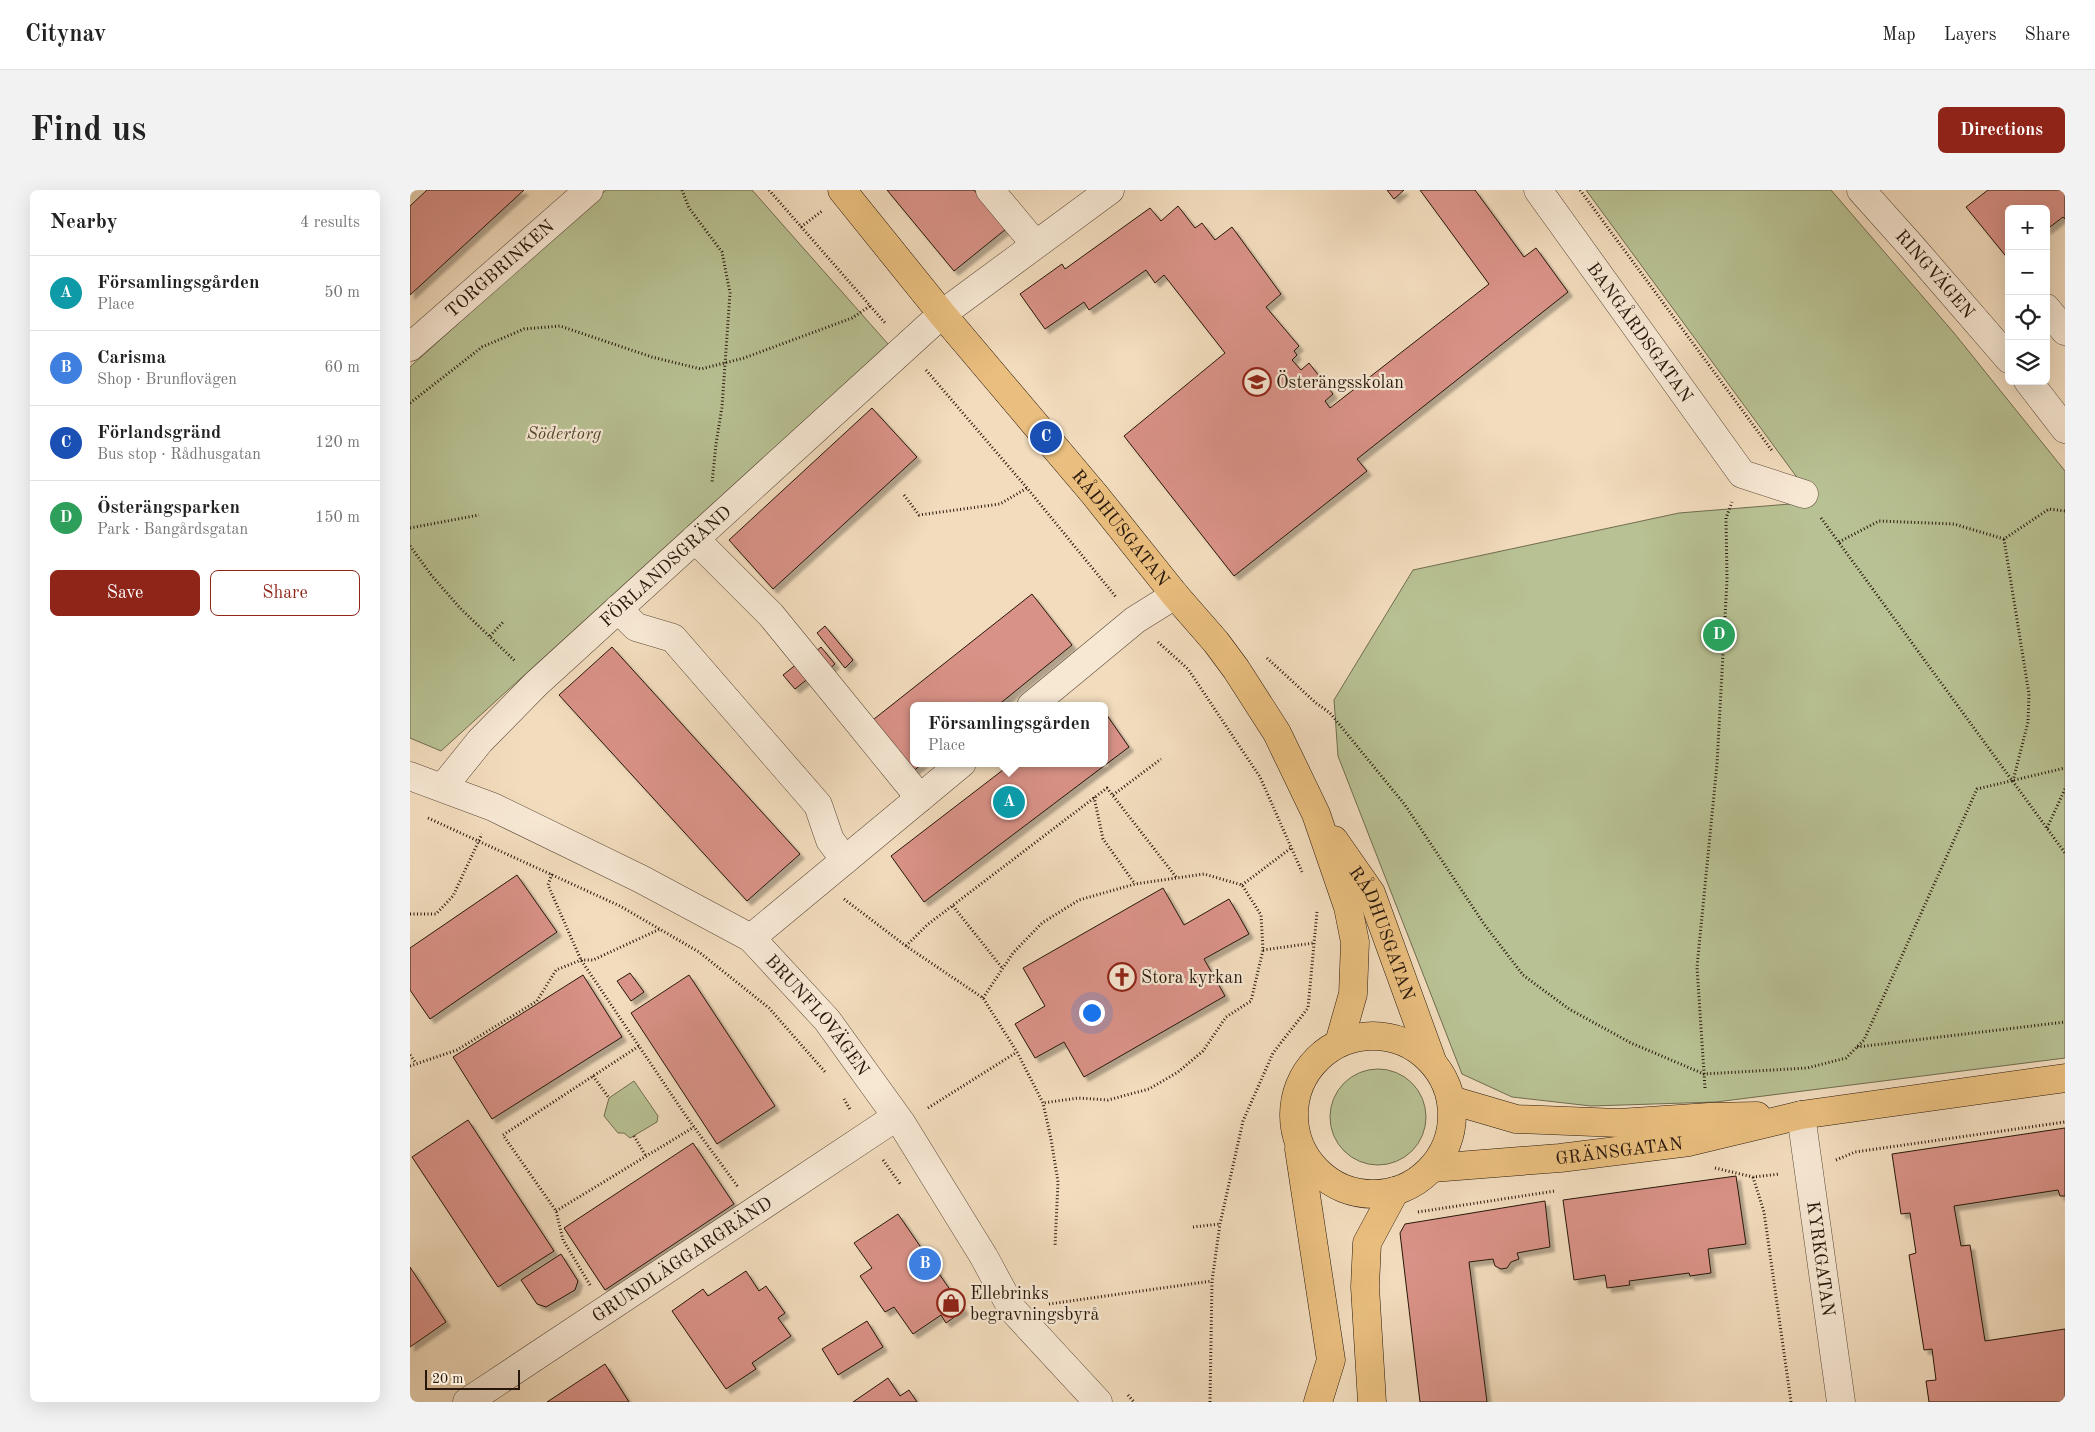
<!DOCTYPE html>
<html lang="en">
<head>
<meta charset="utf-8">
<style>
	body { margin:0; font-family:"Old Standard TT",serif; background:#f2f2f2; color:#222 }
	.controls { position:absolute; right:15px; top:15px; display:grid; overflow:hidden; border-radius:8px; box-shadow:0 5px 20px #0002 }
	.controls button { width:45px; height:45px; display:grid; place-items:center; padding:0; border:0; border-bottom:1px solid #e0e0e0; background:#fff; color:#222; font:25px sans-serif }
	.scale { position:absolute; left:15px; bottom:12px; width:95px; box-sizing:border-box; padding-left:5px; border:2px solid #27170b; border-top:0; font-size:14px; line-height:18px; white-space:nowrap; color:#27170b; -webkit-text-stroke:4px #f7e8d4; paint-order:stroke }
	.you { position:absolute; left:681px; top:822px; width:18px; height:18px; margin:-12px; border:4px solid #fff; border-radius:50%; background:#1a73e8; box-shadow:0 0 0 8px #1a73e833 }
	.badge { display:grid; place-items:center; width:32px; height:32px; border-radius:50%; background:#8f2418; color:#fff; font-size:16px; font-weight:700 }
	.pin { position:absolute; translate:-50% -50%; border:2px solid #fff; box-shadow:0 1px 5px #0006 }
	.popup { position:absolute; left:500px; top:512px; width:198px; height:65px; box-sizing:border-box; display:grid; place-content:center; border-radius:8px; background:#fff; filter:drop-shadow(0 1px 4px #0005); font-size:16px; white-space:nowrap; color:#767676 }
	.popup b { font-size:19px; color:#222 }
	.popup::after { content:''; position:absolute; left:50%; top:100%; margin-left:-10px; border:10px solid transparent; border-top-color:#fff }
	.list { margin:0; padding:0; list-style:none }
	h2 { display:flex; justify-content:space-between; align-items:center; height:65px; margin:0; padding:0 20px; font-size:21px }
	h2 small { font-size:16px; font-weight:400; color:#767676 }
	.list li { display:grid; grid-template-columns:32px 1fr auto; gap:15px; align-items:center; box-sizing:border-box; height:75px; padding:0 20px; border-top:1px solid #e0e0e0 }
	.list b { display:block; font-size:19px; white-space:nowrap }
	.list p { margin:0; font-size:16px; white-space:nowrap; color:#767676 }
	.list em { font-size:16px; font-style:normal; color:#767676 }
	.actions { display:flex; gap:10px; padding:15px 20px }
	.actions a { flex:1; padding:11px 0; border:1px solid #8f2418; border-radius:8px; text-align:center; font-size:18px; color:#8f2418 }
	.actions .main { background:#8f2418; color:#fff }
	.icon { flex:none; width:28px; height:28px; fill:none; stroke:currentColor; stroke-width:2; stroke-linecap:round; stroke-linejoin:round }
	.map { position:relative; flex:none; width:1655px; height:1212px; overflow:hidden; border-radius:8px }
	header { display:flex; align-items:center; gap:30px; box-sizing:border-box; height:70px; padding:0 25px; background:#fff; border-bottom:1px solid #e0e0e0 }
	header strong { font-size:24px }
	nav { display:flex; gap:28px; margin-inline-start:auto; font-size:18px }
	.intro { display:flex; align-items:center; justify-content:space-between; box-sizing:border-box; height:120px; padding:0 30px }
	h1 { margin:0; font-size:35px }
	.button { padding:12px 22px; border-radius:8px; background:#8f2418; color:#fff; font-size:18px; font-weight:700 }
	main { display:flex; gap:30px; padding:0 30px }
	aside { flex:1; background:#fff; border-radius:8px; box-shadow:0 5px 20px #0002 }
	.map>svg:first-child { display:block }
	.green { fill:#b8c193; stroke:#706c4f }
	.building { fill:#d99287; stroke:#27170b; filter:url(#shadow) }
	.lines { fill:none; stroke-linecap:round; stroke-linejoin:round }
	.minor-casing { stroke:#5a4838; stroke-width:29 }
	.major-casing { stroke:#27170b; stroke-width:29 }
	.path { stroke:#27170b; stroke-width:3; stroke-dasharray:1 2.5; stroke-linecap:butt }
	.minor { stroke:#f7e8d4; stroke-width:28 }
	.major { stroke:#e9be7e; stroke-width:28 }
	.labels { text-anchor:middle; stroke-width:4.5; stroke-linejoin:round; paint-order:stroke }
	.street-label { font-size:18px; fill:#27170b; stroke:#f7e8d4 }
	.poi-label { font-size:18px; fill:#27170b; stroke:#f7e8d4; text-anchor:start }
	.park-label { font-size:18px; font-style:italic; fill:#524a34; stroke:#f7e8d4 }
</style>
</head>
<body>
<header>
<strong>Citynav</strong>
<nav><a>Map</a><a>Layers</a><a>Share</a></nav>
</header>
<div class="intro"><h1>Find us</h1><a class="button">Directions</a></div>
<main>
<aside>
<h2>Nearby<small>4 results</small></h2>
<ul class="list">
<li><span class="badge" style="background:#0f9aa8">A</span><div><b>Församlingsgården</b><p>Place</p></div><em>50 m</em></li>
<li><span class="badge" style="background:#3f7fe0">B</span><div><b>Carisma</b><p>Shop · Brunflovägen</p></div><em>60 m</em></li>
<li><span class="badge" style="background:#1a4fb4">C</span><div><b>Förlandsgränd</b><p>Bus stop · Rådhusgatan</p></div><em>120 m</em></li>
<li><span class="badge" style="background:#2e9e5b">D</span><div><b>Österängsparken</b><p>Park · Bangårdsgatan</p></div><em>150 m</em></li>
</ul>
<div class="actions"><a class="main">Save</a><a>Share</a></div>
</aside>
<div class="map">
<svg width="1655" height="1212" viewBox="0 0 1655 1212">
	<defs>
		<filter id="shadow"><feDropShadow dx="4.5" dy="4.5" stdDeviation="1" flood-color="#0004"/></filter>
	</defs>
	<rect width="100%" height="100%" fill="#f2dcbd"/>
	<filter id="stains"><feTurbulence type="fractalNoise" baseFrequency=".004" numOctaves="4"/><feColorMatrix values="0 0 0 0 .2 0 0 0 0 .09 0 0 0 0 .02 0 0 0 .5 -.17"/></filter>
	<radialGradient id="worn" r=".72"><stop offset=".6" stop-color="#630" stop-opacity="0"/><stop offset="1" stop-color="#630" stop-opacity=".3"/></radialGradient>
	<g class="green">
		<polygon points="196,0 342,0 478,154 31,561 0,548 0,177"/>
		<polygon points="1176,0 1421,0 1544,143 1655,281 1655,868 1306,912 1181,916 1102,907 1052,884 928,566 924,510 1003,380 1269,323 1405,312"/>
		<circle cx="968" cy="927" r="48"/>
		<polygon points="224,891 248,926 247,932 220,948 214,943 208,943 194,926 199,908"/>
	</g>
	<g class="building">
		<polygon points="17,0 114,0 0,105 0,16"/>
		<polygon points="477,0 564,0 596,39 544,81"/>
		<polygon points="977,0 994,0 984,9"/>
		<polygon points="1010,0 1065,0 1114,67 1126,58 1158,102 947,269 957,281 824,386 714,246 815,163 754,85 745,93 736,80 679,120 674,112 635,139 610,104 652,74 655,79 740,18 751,31 768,16 785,38 792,33 805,50 822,37 871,104 856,117 889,156 884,161 887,165 882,170 891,180 899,173 923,204 915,211 920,218 1079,94"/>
		<polygon points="1578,0 1655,0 1655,29 1653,27 1636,40 1636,19 1599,19 1599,70 1556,17"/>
		<polygon points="462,218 507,267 363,399 319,350"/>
		<polygon points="622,404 662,455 587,516 504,516 504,573 513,573 500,584 459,533"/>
		<polygon points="415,436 443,470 435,478 407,443"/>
		<polygon points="202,457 390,664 337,711 149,505"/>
		<polygon points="411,457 425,474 418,480 404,463"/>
		<polygon points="388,473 400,487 385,499 373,485"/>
		<polygon points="694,521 719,557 514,712 481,666 602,573 694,573"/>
		<polygon points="107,685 147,742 20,829 0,800 0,758"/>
		<polygon points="753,698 774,735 819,709 829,726 839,744 794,769 815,806 674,887 654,852 625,868 605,834 635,816 613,778"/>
		<polygon points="220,783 234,802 221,811 207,791"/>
		<polygon points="173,785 212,847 82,929 43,867"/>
		<polygon points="279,785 365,916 307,954 221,823"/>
		<polygon points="58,930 144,1061 88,1097 2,967"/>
		<polygon points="1655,938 1655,1006 1650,1006 1648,1000 1544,1016 1551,1056 1560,1055 1575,1151 1655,1139 1655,1212 1519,1212 1516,1191 1526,1190 1522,1159 1514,1160 1499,1065 1506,1063 1500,1023 1491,1024 1482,964"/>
		<polygon points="283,953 324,1014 195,1100 154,1038"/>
		<polygon points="1326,986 1336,1054 1298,1059 1301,1083 1280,1086 1279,1083 1219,1091 1220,1095 1197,1098 1195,1085 1164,1090 1153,1010"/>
		<polygon points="1135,1011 1140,1057 1107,1063 1109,1069 1101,1072 1097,1078 1091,1079 1085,1076 1083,1069 1059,1072 1077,1212 1010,1212 990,1043 995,1034"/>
		<polygon points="488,1024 554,1120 536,1133 531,1125 503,1144 484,1117 475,1122 450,1086 462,1078 444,1053"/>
		<polygon points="151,1064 168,1091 165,1100 136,1117 127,1114 111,1090"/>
		<polygon points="0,1077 36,1132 0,1157"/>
		<polygon points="336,1081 349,1101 356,1096 375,1123 368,1128 381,1146 342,1173 346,1179 316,1199 262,1121 293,1099 298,1106"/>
		<polygon points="457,1131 473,1157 428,1185 412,1159"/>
		<polygon points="195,1174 219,1212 137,1212"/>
		<polygon points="478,1188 490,1206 499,1200 507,1212 443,1212"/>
	</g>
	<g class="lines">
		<defs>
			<g id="minor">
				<polyline points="580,0 625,54"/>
				<path id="s1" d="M1128,0L1332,284L1394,304"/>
				<path id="s2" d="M1451,0L1502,57L1599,169"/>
				<polyline points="1636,118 1655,141"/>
				<path id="s3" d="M0,157L179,0"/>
				<polyline points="1618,191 1655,239"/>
				<polyline points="285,349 361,425 510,608"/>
				<polyline points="208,419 226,437 263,448 408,615 420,650 435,670"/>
				<polyline points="621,516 725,430 765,405"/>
				<path id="s4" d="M0,586L83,617L231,689L341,748L417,830L492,934L574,1067L602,1119L688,1212"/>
				<path id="s5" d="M33,597L70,551L126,494L532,124L700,0"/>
				<polyline points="341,748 552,573"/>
				<path id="s6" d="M1391,925L1431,1212"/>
				<path id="s7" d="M57,1212L486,927"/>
			</g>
			<g id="major">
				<path id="s8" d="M432,0L532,124L685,305L765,405L806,452L826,479L867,543L906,624L938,717L945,752L943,804L929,853"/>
				<path id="s9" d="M924,650L961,703L1022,871"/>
				<circle cx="963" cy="925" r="79"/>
				<polyline points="1041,910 1106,929 1209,933 1299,927 1347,926"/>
				<polyline points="889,959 921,1170 908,1212"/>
				<path id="s10" d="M1022,978L1150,968L1279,952L1391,925L1655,888"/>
				<polyline points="962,1212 955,1097 957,1053 985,1001"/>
			</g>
		</defs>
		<use href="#minor" class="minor-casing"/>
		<use href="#major" class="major-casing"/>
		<g class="path">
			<polyline points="272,0 279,18 312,62 320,103 312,217 306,254 302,293"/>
			<polyline points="359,0 476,134"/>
			<polyline points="1170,0 1363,262"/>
			<polyline points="391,37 412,21"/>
			<polyline points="516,180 617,298 706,407"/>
			<polyline points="0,213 72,157 114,139 150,136 242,167 291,179 334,168 442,128 460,116"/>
			<polyline points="494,305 509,325 590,314 617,298"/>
			<polyline points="1411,328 1655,663"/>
			<polyline points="0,338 69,325"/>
			<polyline points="1594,349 1619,504 1618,532 1603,591"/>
			<polyline points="1429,352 1469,331 1544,334 1594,349 1639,319 1655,321"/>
			<polyline points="0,356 22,386 50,418 105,471"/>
			<polyline points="80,446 94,431"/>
			<polyline points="748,452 778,479 850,587 892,682"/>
			<polyline points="857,468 906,513 920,523 995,615 1074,734 1113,785 1159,819 1221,853 1294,884 1397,878 1436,868 1454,850 1567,599 1655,578"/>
			<polyline points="703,605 751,569"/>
			<polyline points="684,607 693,649 725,694"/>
			<polyline points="18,628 210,716 289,762 359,818 416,883"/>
			<polyline points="1637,638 1655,599"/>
			<polyline points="142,684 138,695 171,770 276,926 328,997"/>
			<polyline points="832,695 881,658"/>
			<polyline points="434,709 496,756 573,808 607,862 633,913 641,949 648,992 645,1056"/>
			<polyline points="543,716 593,779"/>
			<polyline points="0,724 26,724 43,706 72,644"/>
			<polyline points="496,756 517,735 697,598 766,687"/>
			<polyline points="853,760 904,753"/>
			<polyline points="573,808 603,763 632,733 669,710 725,694 794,684 832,695 851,725 853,760 841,811 816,827 793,861 768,882 739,899 698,910 668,908 633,913"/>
			<polyline points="1447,857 1655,832"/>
			<polyline points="0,865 6,873"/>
			<polyline points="0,876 47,860 127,811 146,780 171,770 183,770 250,739"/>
			<polyline points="183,886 199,908"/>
			<polyline points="1295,898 1287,777 1307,574 1317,390 1316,328 1322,312"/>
			<polyline points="434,909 441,921"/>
			<polyline points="518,918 607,862"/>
			<polyline points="224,946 236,966"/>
			<polyline points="473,970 491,995"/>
			<polyline points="1426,970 1445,962 1655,932"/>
			<polyline points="1305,978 1343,987 1370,984"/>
			<polyline points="1343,987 1354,1022 1381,1212"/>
			<polyline points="146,1021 284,937"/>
			<polyline points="1008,1022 1145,1001"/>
			<polyline points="783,1037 810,1034"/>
			<polyline points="180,1095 153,1050 146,1021 93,945 229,856"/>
			<polyline points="639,1114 802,1091"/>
			<polyline points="718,1205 724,1212"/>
			<polyline points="800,1212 802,1091 810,1034 833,931 863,863 898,818 907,722"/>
		</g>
		<use href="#minor" class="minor"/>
		<use href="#major" class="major"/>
	</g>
	<defs>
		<symbol id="school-ring" viewBox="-11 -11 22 22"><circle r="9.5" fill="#f7e8d4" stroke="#8f2418" stroke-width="1.5"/><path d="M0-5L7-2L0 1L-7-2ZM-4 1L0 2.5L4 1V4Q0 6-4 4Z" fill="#8f2418"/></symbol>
		<symbol id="church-ring" viewBox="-11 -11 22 22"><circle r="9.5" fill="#f7e8d4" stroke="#8f2418" stroke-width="1.5"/><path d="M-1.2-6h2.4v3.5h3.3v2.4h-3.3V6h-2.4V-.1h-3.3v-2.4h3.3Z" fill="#8f2418"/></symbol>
		<symbol id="shop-ring" viewBox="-11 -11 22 22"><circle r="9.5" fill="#f7e8d4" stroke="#8f2418" stroke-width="1.5"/><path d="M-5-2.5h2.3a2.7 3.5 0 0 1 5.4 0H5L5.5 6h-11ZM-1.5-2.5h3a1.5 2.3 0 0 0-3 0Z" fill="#8f2418"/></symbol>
	</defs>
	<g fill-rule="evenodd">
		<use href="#school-ring" x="831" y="176" width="32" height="32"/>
		<use href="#church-ring" x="696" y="771" width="32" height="32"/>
		<use href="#shop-ring" x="525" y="1097" width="32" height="32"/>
	</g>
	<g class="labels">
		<g class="street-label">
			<text dy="6" stroke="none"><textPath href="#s3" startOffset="119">TORGBRINKEN</textPath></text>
			<text dy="6" stroke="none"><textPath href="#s2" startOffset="112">RINGVÄGEN</textPath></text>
			<text dy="6" stroke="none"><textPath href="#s1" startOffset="175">BANGÅRDSGATAN</textPath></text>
			<text dy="6" stroke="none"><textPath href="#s8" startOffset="438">RÅDHUSGATAN</textPath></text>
			<text dy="6" stroke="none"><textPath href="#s5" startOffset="314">FÖRLANDSGRÄND</textPath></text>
			<text dy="6" stroke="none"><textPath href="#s9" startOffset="106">RÅDHUSGATAN</textPath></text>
			<text dy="6" stroke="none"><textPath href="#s4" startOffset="480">BRUNFLOVÄGEN</textPath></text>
			<text dy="6" stroke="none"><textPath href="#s10" startOffset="188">GRÄNSGATAN</textPath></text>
			<text dy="6" stroke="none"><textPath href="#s7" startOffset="258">GRUNDLÄGGARGRÄND</textPath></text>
			<text dy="6" stroke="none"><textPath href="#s6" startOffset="145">KYRKGATAN</textPath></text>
		</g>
		<g class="poi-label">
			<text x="866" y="198">Österängsskolan</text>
			<text x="731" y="793">Stora kyrkan</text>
			<text x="560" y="1109">Ellebrinks<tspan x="560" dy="21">begravningsbyrå</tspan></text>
		</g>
		<g class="park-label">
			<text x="154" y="249">Södertorg</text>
		</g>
	</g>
	<rect width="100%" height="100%" filter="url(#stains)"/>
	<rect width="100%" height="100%" fill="url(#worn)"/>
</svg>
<div class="controls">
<button>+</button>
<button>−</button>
<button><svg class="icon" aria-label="locate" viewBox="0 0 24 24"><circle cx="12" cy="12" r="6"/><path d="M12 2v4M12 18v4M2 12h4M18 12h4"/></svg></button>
<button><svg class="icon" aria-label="layers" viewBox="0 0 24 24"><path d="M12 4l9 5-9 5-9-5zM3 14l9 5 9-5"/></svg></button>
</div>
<div class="scale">20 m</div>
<div class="you"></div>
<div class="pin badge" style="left:599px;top:612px;background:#0f9aa8">A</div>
<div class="popup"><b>Församlingsgården</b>Place</div>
<div class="pin badge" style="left:515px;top:1074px;background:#3f7fe0">B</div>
<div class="pin badge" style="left:636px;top:247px;background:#1a4fb4">C</div>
<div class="pin badge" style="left:1309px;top:445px;background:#2e9e5b">D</div>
</div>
</main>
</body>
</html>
